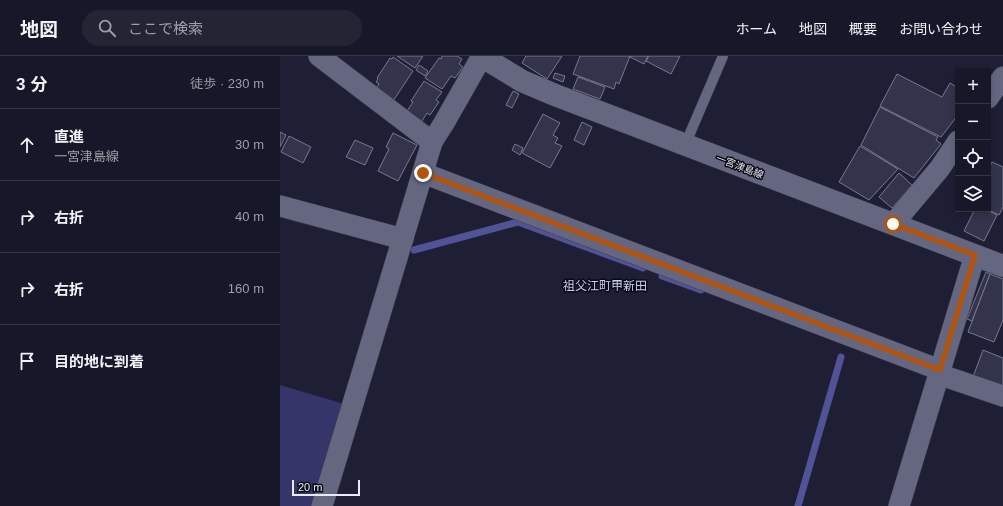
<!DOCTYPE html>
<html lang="ja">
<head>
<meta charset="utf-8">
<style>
	body { margin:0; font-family:Helvetica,"Noto Sans JP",sans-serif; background:#232434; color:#f1f3f6 }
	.controls { position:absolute; right:12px; top:12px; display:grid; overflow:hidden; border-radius:0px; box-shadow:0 2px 6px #0003 }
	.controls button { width:36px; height:36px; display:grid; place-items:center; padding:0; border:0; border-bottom:1px solid #353645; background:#161728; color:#f1f3f6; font:20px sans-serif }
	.scale { position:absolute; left:12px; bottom:10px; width:68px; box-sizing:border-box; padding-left:4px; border:2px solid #e9eaf9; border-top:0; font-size:11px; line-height:14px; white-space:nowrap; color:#e9eaf9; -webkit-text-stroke:3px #090a13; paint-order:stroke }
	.stop { position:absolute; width:12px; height:12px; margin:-9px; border:3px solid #b45309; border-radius:50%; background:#fff }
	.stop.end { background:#b45309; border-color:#fff; box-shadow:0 1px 4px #0008 }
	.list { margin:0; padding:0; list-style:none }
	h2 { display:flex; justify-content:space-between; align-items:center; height:52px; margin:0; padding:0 16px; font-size:17px }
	h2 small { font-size:13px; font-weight:400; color:#9e9fa8 }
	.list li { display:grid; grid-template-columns:26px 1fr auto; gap:12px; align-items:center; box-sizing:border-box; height:72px; padding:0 16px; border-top:1px solid #353645 }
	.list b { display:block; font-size:15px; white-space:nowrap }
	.list p { margin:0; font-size:13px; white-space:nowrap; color:#9e9fa8 }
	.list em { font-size:13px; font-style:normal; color:#9e9fa8 }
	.icon { flex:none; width:22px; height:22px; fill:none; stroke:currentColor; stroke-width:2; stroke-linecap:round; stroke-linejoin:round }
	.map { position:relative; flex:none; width:723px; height:450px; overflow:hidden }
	header { display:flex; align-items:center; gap:24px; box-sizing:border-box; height:56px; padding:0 20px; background:#161728; border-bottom:1px solid #353645 }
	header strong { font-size:19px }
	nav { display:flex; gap:22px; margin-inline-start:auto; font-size:14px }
	.search { width:280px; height:36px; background:#232434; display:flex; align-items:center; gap:10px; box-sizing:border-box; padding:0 14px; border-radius:22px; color:#9e9fa8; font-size:15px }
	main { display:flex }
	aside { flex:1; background:#161728 }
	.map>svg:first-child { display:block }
	.green { fill:#363569 }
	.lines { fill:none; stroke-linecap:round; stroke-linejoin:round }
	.stream { stroke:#525297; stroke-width:7 }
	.building { fill:#33344b; stroke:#767893 }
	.service-casing { stroke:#3a3a4d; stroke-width:11 }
	.minor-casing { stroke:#3a3a4d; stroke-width:22 }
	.secondary-casing { stroke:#3a3a4d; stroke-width:23 }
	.service { stroke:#656781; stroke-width:10 }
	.minor { stroke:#656781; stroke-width:21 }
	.secondary { stroke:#656781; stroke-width:22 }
	.route { stroke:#b45309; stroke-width:5 }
	.labels { text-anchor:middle; stroke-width:3; stroke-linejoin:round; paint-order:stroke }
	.street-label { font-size:10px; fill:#e9eaf9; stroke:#090a13 }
	.quarter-label { font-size:12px; fill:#c8ccf7; stroke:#090a13 }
</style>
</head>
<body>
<header>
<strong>地図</strong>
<div class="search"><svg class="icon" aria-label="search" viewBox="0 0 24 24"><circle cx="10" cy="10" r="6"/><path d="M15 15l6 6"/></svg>ここで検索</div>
<nav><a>ホーム</a><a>地図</a><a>概要</a><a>お問い合わせ</a></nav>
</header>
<main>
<aside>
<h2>3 分<small>徒歩 · 230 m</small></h2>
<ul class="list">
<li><svg class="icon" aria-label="ahead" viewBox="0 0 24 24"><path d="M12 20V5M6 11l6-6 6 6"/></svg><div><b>直進</b><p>一宮津島線</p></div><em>30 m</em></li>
<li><svg class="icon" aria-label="right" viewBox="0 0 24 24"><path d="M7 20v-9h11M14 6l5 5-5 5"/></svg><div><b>右折</b></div><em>40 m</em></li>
<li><svg class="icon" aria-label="right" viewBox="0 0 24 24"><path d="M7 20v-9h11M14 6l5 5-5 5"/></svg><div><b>右折</b></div><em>160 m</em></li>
<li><svg class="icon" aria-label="arrive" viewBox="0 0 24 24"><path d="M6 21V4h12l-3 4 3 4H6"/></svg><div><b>目的地に到着</b></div></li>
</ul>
</aside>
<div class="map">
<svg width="723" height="450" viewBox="0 0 723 450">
	<rect width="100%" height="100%" fill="#1e1f35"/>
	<polygon class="green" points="0,329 64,348 33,450 0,450"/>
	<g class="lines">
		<g class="stream">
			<polyline points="134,194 238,166 363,212"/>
			<polyline points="382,220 421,234"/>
			<polyline points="518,450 561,301"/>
		</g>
	</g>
	<g class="building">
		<polygon points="117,0 143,0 135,12"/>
		<polygon points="162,0 177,0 182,3 179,8 183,11 175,22 171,20 162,33 145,22 159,2 161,3"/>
		<polygon points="246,0 282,0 267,23 242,7"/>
		<polygon points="300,0 350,0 339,28 336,26 334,33 293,18"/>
		<polygon points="351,0 368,0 364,8 350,1"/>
		<polygon points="369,0 400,0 391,18 366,5"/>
		<polygon points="113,1 133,15 113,45 96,33 99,28 96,26 98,23 97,22 110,2 112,3"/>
		<polygon points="139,9 148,15 145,20 136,14"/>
		<polygon points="275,17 285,20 283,26 273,22"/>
		<polygon points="617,18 662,41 670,27 678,32 678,59 661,81 600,50"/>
		<polygon points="298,21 325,31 320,43 293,33"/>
		<polygon points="144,25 162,36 156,44 159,46 150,59 147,57 142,65 127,55 133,46 131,45"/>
		<polygon points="233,35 239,38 232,52 226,49"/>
		<polygon points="600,51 658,81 656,84 661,88 634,122 581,89"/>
		<polygon points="263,58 280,67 273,79 278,82 275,87 282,90 270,112 242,97"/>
		<polygon points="302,66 312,71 304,89 294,84"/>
		<polygon points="0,76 6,79 0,91"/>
		<polygon points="113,77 137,89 118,125 98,115 109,93 106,91"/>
		<polygon points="9,80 31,91 23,107 1,96"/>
		<polygon points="75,84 93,92 85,109 66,101"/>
		<polygon points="235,88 243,92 240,99 232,94"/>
		<polygon points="580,90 618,113 589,144 559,126"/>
		<polygon points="712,106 723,111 723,151 719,159 707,153 708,114"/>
		<polygon points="619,117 632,129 612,152 599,141"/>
		<polygon points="695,153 705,153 717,159 704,185 684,175"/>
		<polygon points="706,216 710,218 692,265 687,263"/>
		<polygon points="710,218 723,223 723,264 714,286 688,276"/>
		<polygon points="703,294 723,302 723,332 693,321"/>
	</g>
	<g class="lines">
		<defs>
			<polyline id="service" points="405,89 443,0"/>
			<g id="minor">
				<polyline points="39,0 152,86"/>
				<polyline points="708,42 723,21"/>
				<polyline points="143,117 660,314"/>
				<polyline points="0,150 123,183"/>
				<polyline points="613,168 660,112 678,85"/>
				<polyline points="658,318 723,340"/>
				<polyline points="42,450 152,86 164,67 202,0"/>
				<polyline points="619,450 695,199"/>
			</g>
			<polyline id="secondary" points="201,0 242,25 275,39 723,210"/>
		</defs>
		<use href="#service" class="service-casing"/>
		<use href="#minor" class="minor-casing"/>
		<use href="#secondary" class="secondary-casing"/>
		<use href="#service" class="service"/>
		<use href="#minor" class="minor"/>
		<use href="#secondary" class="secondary"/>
	</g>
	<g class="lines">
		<polyline class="route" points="143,117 660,314 695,199 613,168"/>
	</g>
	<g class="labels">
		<g class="street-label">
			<text transform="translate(460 110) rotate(21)" y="4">一宮津島線</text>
		</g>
		<g class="quarter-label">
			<text x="325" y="234">祖父江町甲新田</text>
		</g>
	</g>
</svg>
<div class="controls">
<button>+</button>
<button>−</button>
<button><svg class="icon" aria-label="locate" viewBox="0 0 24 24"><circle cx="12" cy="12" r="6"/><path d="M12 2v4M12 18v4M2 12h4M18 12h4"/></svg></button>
<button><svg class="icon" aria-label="layers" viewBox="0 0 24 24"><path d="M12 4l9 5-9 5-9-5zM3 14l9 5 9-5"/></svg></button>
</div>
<div class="scale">20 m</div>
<div class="stop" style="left:613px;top:168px"></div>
<div class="stop end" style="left:143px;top:117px"></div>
</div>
</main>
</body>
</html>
